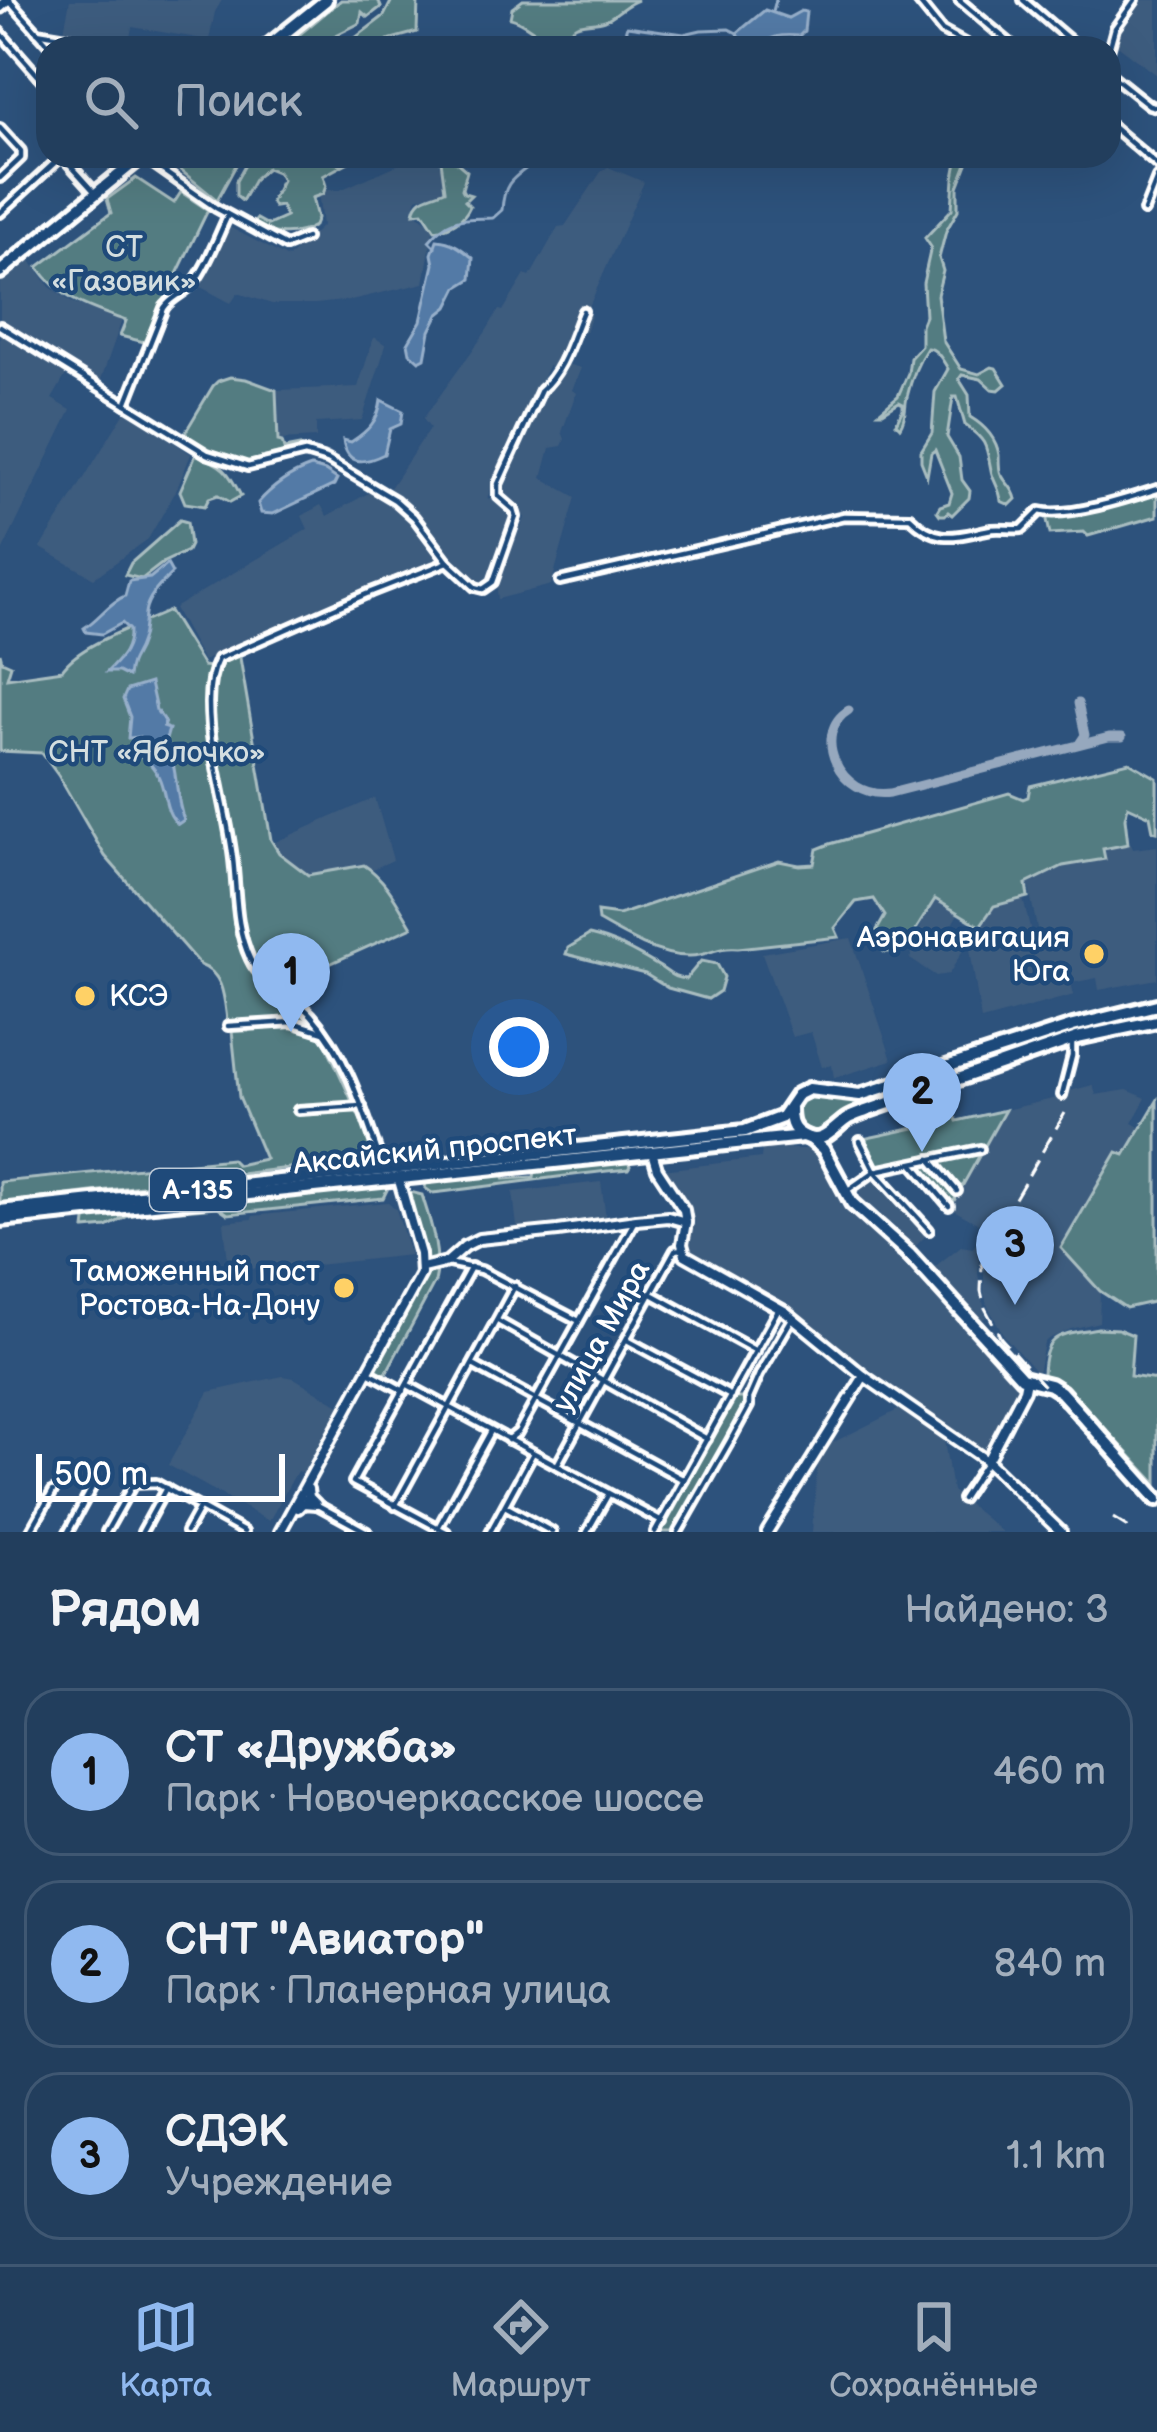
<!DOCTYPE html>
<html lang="ru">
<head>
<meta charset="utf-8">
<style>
	body { margin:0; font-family:"Balsamiq Sans",sans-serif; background:#2a4563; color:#f1f3f6 }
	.scale { position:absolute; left:36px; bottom:30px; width:249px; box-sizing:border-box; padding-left:12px; border:6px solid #fff; border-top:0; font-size:33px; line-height:42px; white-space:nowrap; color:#fff; -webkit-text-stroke:9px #1f4a7a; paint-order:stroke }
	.you { position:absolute; left:519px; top:1047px; width:42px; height:42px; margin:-30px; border:9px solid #fff; border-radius:50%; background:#1a73e8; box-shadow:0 0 0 18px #1a73e833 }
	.badge { display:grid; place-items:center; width:78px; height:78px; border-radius:50%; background:#90b9f0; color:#111; font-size:39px; font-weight:700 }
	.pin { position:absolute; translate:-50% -99px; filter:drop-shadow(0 3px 6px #0008) }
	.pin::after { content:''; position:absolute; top:63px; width:42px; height:36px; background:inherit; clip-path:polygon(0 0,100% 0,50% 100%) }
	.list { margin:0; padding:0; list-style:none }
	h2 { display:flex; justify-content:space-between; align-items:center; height:156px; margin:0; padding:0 48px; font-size:51px }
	h2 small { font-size:39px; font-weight:400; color:#a2aebc }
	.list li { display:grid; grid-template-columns:78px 1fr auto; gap:36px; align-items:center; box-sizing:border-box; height:168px; margin:0 24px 24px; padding:0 24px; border:3px solid #3f5772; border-radius:36px }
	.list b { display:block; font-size:45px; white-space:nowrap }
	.list p { margin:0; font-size:39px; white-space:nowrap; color:#a2aebc }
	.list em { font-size:39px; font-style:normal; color:#a2aebc }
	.icon { flex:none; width:66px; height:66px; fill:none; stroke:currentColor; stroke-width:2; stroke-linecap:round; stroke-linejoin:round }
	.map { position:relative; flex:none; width:1157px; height:1532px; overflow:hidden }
	.search { position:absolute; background:#223e5d; box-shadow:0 12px 48px #0002; left:36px; right:36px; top:36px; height:132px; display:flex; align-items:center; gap:30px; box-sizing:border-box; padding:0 42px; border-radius:36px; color:#a2aebc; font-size:45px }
	.sheet { height:732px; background:#223e5d }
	nav { display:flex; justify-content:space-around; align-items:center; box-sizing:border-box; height:168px; border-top:3px solid #3f5772; background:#223e5d; font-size:33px; color:#a2aebc }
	nav a { display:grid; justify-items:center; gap:6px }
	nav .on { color:#90b9f0 }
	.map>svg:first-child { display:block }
	.built { fill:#3e5c7e }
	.green { fill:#537b81; stroke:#a9bdc0; stroke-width:3 }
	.water { fill:#527aa6; stroke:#97afca; stroke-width:3 }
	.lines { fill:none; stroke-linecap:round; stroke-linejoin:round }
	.stream { stroke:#97afca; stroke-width:3 }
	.taxiway { stroke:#96a8be; stroke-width:9 }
	.minor-casing { stroke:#fff; stroke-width:14 }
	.tertiary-casing { stroke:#fff; stroke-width:16 }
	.secondary-casing { stroke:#fff; stroke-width:18 }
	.primary-casing { stroke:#fff; stroke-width:20 }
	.minor { stroke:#1f4a7a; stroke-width:4.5 }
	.tertiary { stroke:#1f4a7a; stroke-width:8 }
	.secondary { stroke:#1f4a7a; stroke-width:9 }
	.primary { stroke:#1f4a7a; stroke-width:10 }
	.rail { stroke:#fff; stroke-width:3; stroke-dasharray:18 9; stroke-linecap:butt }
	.poi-dot { fill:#ffd166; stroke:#1f4a7a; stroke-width:4.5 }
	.labels { text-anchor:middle; stroke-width:9; stroke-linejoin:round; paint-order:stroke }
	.shield { fill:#1f4a7a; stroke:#bcc9d7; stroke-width:3 }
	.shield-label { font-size:27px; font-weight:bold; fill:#fff }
	.park-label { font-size:30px; fill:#d4dee0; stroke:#1f4a7a }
	.poi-label { font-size:30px; fill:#fff; stroke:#1f4a7a; text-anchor:end }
	.street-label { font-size:30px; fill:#fff; stroke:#1f4a7a }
</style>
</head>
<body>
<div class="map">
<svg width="1157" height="1532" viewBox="0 0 1157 1532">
	<rect width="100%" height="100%" fill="#2d527c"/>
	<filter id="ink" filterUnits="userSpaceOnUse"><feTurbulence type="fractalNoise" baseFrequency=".00833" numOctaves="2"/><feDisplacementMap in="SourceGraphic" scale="24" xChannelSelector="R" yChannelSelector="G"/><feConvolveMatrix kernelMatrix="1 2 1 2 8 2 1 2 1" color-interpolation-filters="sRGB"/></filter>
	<g filter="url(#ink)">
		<g class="built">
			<polygon points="70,0 222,0 215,12 209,40 132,27 129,43 64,31"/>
			<polygon points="1137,0 1157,0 1157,75 1115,43 1116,30"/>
			<polygon points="411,159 439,161 445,189 417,198 412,211 434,226 424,283 351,300 316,304 272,304 238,293 231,303 199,286 229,227 288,258 322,226 318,190 340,190"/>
			<polygon points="608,167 644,182 587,311 591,316 586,332 572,328 555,367 548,366 487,498 513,510 511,525 492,577 485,587 480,588 457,566 390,488 430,428 423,419 485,333 499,310 503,311 525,275 530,277 558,227 565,226 601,172"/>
			<polygon points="27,256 50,287 71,302 122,320 100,382 0,323 0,279"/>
			<polygon points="0,334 67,373 52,399 71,410 0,556"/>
			<polygon points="374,337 386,345 362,420 316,423 316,438 279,440 278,390 358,387"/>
			<polygon points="563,363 581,368 572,390 576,393 562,432 565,439 562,446 550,448 542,478 576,497 551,585 498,599 497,591 509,552 525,518 517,507 501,497 500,489 540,397 554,382"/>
			<polygon points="126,410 191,454 176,491 148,539 94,578 41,548"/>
			<polygon points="374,490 394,503 415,522 442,559 203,661 174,608 308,529 302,516 321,505 327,516"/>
			<polygon points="375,798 393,860 373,869 360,864 303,875 278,855 273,843"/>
			<polygon points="1131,844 1133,849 1157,846 1157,979 1099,990 1097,978 1071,983 1074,995 981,1020 970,949 993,908 1023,899 1035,948 1041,948 1028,883 1063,867 1106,860 1105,849"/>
			<polygon points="938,897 959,912 951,926 970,938 949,974 936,976 910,959 922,923"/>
			<polygon points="851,938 892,1060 834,1078 832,1065 822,1067 811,1032 792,1037 762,953"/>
			<polygon points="1093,1085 1096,1095 1127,1090 1146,1098 1132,1123 1141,1128 1124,1156 1116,1152 1062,1248 1100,1291 1099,1322 1071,1329 1048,1339 1044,1343 1039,1369 1036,1372 1005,1337 988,1307 984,1293 984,1262 991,1245 995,1246 997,1234 950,1208 1005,1110 1070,1095 1070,1091"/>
			<polygon points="789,1146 790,1149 818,1149 849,1204 1023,1386 985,1454 862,1369 790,1309 686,1252 685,1243 695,1223 668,1182 663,1170 761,1158 762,1150"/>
			<polygon points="876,1175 930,1231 914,1248 891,1223 887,1226 879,1218 881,1214 861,1199 860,1190"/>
			<polygon points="601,1182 606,1218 517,1227 513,1192"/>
			<polygon points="388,1202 396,1209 410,1255 260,1271 259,1268 229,1271 224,1222 252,1219 253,1216"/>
			<polygon points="981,1235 978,1274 986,1317 980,1321 933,1268 961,1246 973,1248"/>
			<polygon points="283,1376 294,1378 341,1406 303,1473 297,1471 269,1521 168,1465 209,1392"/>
			<polygon points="904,1407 943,1434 952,1491 1002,1532 812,1532 817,1470 822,1448"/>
		</g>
		<g class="green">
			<path d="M341,0H378L381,7L368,17L362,12L360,23L334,36C327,55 301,48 283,48Z"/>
			<polygon points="392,0 418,0 417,32 388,40 387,43 390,48 342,48 384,16"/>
			<path d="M523,0H638C625,4 617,15 605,20C597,23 585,22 577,25C568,29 565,40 553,40C540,39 525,21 510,18L512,8Z"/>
			<polygon points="163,156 241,156 217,200"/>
			<path d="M250,156H317L327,162L345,164L323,176L326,186L323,194L312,198L317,218L314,226C296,237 270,236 252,225L257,219L268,225L286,217L281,206L274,207L271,202L282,180L277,172L267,168L255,178L242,201L236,196V181Z"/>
			<path d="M958,156H970L958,187V210L946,231L939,258L943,271L937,295L943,341L961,369L979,374L992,367L996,368L1006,384L999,390L992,389L981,379L962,375L959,379L969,395L970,417C985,426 996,437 999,455C999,458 999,471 1001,474C1006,484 1013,487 1016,499L1010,505L1001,501C1000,488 993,482 991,470C986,445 987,441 965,425L957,397H953L947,437L959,457L962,480L970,491L969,498L952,515L948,512L945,515H940L937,511L940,506L949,503L952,493L935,450L931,453L927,476L921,461V451L932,433L935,392L948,369C943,361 937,348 927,348C917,363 911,380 907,397C904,409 907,416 900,427L896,423L903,409V404L899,402L883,412H879L898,396L908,373L910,358L921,346V326L925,316L923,283L931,247L925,238L952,209L954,178Z"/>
			<path d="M449,159L454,160L467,171L462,189L464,193L471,195L465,201L470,206C464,220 450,228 435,230L423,212L414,213C417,195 431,197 445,190L441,161Z"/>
			<path d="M136,178L174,203L181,192L208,210L144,342L120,336L126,321C88,307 62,301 38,267L111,213L107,199Z"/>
			<polygon points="230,377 246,379 276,390 278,441 282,442 284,449 300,446 301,448 242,463 201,449 183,436 213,386 218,381"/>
			<path d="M196,454C223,465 228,470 241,496L230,502L218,495L209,498L205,506L185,503L180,491Z"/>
			<polygon points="1157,491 1157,516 1088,536 1084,532 1050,534 1046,515 1120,504"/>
			<polygon points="180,520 187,522 190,545 187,551 164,562 142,579 125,575 131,563"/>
			<path d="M169,611L203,666L210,667L239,652L271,840L279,853L308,875L364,865C386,879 398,904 412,927L278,987L320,1031L377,1156L321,1167L289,1168L0,1203V1182L231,1159L237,1165L265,1159L239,1097L232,1031H249L228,1027C224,1003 226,974 200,965L105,856L58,775L42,753L0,751V653L2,661L11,665L7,678L62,670C79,644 139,625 169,611Z"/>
			<path d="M1129,762L1157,778V832L1153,831L1150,816L1128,806L1125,818L1128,844L1103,849L1105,859L1063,866L1026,884L1028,897L994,906L980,926L935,899L902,952H884L872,939L885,916L874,899L856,902L835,928L839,937L738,948C716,946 709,956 690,956C660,957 624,936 598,921L597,912L619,915L779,861L799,865L814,864L817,849L830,844L1009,793L1023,799L1028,797L1030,786Z"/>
			<path d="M589,935C614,940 639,955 660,967C671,974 672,978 686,979L701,961L717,964L724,977L720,991L708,999L668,988L645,974L566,954L568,948Z"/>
			<path d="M1157,1007V1018L847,1115C840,1120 831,1128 823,1131C796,1140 783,1097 812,1093C827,1091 843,1100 859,1099L1082,1026Z"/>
			<polygon points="948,1095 957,1121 1005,1110 950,1208 912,1165 875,1174 858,1140 915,1128 909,1112"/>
			<polygon points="1157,1101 1157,1301 1126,1308 1100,1291 1061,1248 1117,1152 1125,1155"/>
			<path d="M628,1162L630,1166L628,1169C562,1175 497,1186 432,1193L425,1188L426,1183L503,1175L505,1179L534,1177L535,1172Z"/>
			<polygon points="382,1184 387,1190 383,1198 228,1214 218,1207 145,1213 128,1216 107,1227 85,1229 86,1221 92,1213"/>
			<path d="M410,1192L422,1195C430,1220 442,1255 435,1282L384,1377L374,1371L424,1280L426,1270L408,1200Z"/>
			<path d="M1098,1328L1118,1329L1133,1335L1130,1376L1157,1380V1484L1063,1383L1043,1375C1044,1331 1061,1335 1098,1328Z"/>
			<polygon points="736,1398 743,1398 745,1408 674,1532 658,1532"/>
		</g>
		<g class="water">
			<path d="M765,10L788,18L801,11L806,12L804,31L799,36C781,34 771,36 757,48H742L737,33Z"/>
			<path d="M437,240C452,241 461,248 473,258L471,279L458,287L448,307L438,315L430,331L425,358L419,361L410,353L408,343L421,321L434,264L432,254Z"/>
			<path d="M381,400L403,411L401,424L390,429L384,454C364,464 347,466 343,440L351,442C368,431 379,420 381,400Z"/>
			<path d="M311,467L325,471L337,479L334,485L273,514L261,513L258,503C272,487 291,474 311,467Z"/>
			<path d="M167,564L172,573C161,584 147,597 145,613C144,623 144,632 141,641C136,658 130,657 128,677L118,672H107C118,660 130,651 129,630L122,623L102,634L86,632L84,628C100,618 108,603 125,596L129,581L150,578Z"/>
			<path d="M150,683L156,710L165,722L163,727L169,729L165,743C179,767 174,794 184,820L178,824C158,807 172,779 142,757L145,748L140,737L128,738L130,717L123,699L127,690Z"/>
		</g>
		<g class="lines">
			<g class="stream">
				<polyline points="773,11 776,0"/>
				<polyline points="620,48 627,26 684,34 701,30 729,29 737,33"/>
				<path d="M435,247L429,241C450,215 463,219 493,218L502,210C504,179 515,178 537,160L536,156"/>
			</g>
			<g class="taxiway">
				<polyline points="1078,703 1085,735 1079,744"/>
				<path d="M849,710C810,733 839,800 890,793L1109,737H1122"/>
			</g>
			<defs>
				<g id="minor">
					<polyline points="9,0 52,48"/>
					<polyline points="917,0 942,31 973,48"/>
					<polyline points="959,0 1016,48"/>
					<polyline points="1023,0 1079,48"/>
					<polyline points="0,32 48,87"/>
					<polyline points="37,32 131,48"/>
					<polyline points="1109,50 1115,28 1135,0"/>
					<polyline points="1109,73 1149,105 1157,107"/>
					<polyline points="1109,124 1157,165"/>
					<polyline points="0,128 21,151 21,158 0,178"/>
					<polyline points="120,156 126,162"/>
					<polyline points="142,156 216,208 286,246 306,238"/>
					<polyline points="64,158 92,189"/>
					<polyline points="1144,211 1157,178"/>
					<polyline points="0,213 62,156"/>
					<path d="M0,326L207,454L248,467L305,453L328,460L395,500L414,517L448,562L475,587L483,589L493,582L516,517L514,510L498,496V484L541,390C563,372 572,337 583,311"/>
					<path d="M126,404L164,308C172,296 186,293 195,281C209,262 218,236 228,215"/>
					<path d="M560,581L844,516L910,517C938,546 958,535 992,529C1002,528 1013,530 1022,529L1040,511C1067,518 1129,498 1157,489"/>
					<polyline points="228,1026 292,1022 324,1032"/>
					<polyline points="1062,1095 1072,1056 1072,1042"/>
					<polyline points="298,1110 362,1106"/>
					<polyline points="860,1141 875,1171 929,1230"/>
					<polyline points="930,1159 957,1191"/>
					<path d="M388,1165L379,1156C362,1107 346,1054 311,1015C292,994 262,986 250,959C235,927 237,893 233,859C227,808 209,755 209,703C209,688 211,673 218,659L371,592L448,562"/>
					<polyline points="914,1165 949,1206"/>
					<polyline points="848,1190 875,1171 980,1149"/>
					<polyline points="448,1263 481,1270 579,1321"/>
					<polyline points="652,1294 756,1351"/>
					<polyline points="498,1321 707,1439"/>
					<polyline points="627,1340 731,1396"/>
					<polyline points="473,1365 684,1480"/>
					<polyline points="369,1372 404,1391"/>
					<polyline points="408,1385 662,1522"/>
					<polyline points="731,1439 749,1406 749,1398 759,1375 793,1317"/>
					<polyline points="508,1440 518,1432 634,1222"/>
					<polyline points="557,1465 675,1250 682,1249"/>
					<polyline points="301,1496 367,1532"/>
					<polyline points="962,1499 985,1464"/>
					<polyline points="395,1506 515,1286"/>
					<polyline points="505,1506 552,1532"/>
					<polyline points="439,1526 491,1431"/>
					<polyline points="30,1532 53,1491"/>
					<polyline points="68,1532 94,1484"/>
					<polyline points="106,1532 133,1484 156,1483 244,1532"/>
					<polyline points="142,1532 166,1488"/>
					<polyline points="186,1532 200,1507"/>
					<polyline points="446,1532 353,1482 471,1267"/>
					<polyline points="490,1532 533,1453"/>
					<polyline points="587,1532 608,1495"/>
					<polyline points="655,1532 779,1308"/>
					<polyline points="678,1532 730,1441"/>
				</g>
				<g id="tertiary">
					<polyline points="652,1152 657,1169 684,1210 686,1222 682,1244 685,1255 786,1312 864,1376 987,1461 1061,1532"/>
					<polyline points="422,1268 447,1262 465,1246 479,1239 558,1231 636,1220 668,1217 686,1222"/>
					<polyline points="987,1461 1024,1390 1026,1380"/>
					<polyline points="298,1508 303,1503 316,1504 309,1497 308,1489"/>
					<polyline points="280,1532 421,1274 420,1254 398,1177"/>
					<polyline points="767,1532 864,1376"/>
				</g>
				<polyline id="secondary" points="0,7 8,0"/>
				<g id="primary">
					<polyline points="266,48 326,0"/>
					<polyline points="0,272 142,156"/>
					<path d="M790,1108C790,1120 791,1129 802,1135C822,1147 832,1129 847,1119C852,1116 861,1113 866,1111L1077,1038L1157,1021"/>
					<polyline points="811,1139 823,1149 852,1203 910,1255 1022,1378 1050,1385 1061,1392 1157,1499"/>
					<polyline points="0,1211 745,1131 782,1117 797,1095 809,1089 860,1095 1073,1026 1157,1005"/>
					<polyline points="0,1220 803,1136"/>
				</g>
			</defs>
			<use href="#minor" class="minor-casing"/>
			<use href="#tertiary" class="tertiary-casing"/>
			<use href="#secondary" class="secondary-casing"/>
			<use href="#primary" class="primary-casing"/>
			<use href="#minor" class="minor"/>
			<use href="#tertiary" class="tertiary"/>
			<use href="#secondary" class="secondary"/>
			<use href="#primary" class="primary"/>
			<g class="rail">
				<polyline points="1065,1113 993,1236 982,1263 981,1291 985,1308 1001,1338 1157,1513"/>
				<polyline points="1113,1518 1136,1532"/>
			</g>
		</g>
	</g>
	<g class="poi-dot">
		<circle cx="1094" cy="954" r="12"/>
		<circle cx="85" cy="996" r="12"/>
		<circle cx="344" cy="1288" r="12"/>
	</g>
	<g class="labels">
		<rect class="shield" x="150" y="1169" width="96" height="42" rx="9"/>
		<g class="shield-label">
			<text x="198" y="1199">А-135</text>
		</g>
		<g class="park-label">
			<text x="124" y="257">СТ<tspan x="124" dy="34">«Газовик»</tspan></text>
			<text x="157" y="762">СНТ «Яблочко»</text>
		</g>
		<g class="poi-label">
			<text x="1070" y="947">Аэронавигация<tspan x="1070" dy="34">Юга</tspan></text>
			<text x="109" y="1006" text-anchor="start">КСЭ</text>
			<text x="320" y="1281">Таможенный пост<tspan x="320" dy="34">Ростова-На-Дону</tspan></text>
		</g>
		<g class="street-label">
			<text transform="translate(435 1149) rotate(-6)" y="10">Аксайский проспект</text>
			<text transform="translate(601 1336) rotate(-61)" y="10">улица Мира</text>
		</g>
	</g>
</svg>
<div class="scale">500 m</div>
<div class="you"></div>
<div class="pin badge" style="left:291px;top:1032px">1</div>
<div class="pin badge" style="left:922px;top:1152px">2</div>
<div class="pin badge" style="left:1015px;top:1305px">3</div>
<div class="search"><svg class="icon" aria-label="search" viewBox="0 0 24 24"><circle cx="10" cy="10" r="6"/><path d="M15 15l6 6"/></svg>Поиск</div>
</div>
<section class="sheet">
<h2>Рядом<small>Найдено: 3</small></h2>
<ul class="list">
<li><span class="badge">1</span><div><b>СТ «Дружба»</b><p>Парк · Новочеркасское шоссе</p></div><em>460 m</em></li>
<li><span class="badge">2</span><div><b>СНТ &quot;Авиатор&quot;</b><p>Парк · Планерная улица</p></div><em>840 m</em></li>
<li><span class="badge">3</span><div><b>СДЭК</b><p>Учреждение</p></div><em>1.1 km</em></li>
</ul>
</section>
<nav>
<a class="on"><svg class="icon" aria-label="map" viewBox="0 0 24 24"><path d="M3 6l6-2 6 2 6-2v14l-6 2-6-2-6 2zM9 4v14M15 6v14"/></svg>Карта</a>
<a><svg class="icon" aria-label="directions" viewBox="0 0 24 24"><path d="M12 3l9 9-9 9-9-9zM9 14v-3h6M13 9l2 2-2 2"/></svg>Маршрут</a>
<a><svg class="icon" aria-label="saved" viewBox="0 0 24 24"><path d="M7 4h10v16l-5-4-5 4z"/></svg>Сохранённые</a>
</nav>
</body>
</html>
